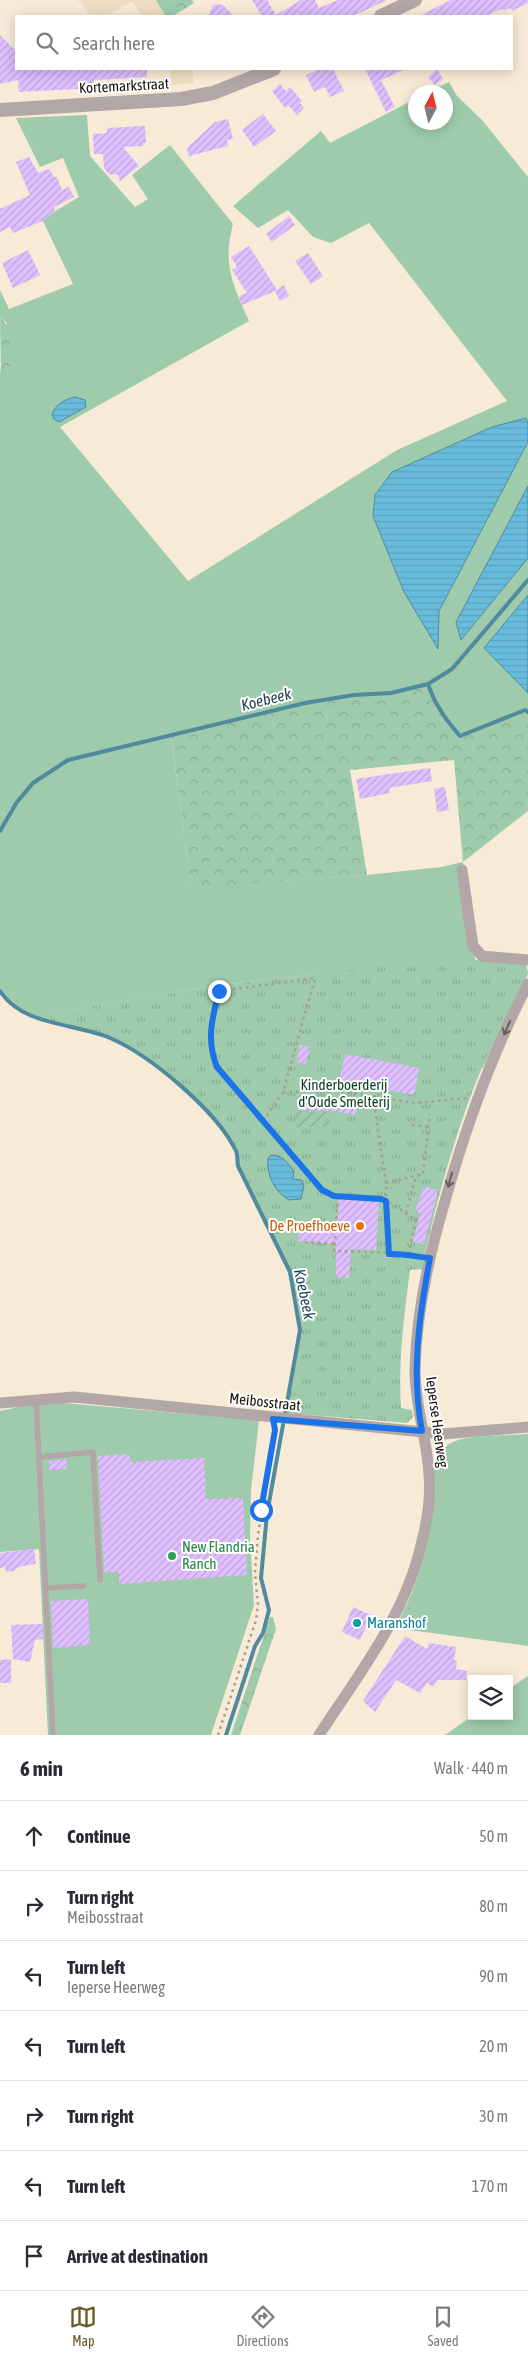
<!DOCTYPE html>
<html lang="en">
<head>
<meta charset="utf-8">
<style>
	body { margin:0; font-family:"Asap Condensed",sans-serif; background:#f2f2f3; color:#2b2b33 }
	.controls { position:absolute; right:15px; bottom:15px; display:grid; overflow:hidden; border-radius:0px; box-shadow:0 2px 12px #0003 }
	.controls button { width:45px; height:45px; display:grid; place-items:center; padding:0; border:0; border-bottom:1px solid #e1e1e2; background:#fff; color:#2b2b33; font:25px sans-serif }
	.compass { position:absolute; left:408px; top:85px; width:45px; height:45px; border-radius:50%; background:#fff; box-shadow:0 2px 12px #0003; rotate:7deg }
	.stop { position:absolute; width:15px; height:15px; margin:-11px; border:4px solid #1a73e8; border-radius:50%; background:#fff }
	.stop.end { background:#1a73e8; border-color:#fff; box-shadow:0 1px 5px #0008 }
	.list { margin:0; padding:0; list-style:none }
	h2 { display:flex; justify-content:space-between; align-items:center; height:65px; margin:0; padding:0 20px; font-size:21px }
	h2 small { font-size:16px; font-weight:400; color:#7c7c81 }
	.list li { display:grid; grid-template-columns:32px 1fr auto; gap:15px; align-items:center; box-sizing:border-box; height:70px; padding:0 20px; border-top:1px solid #e1e1e2 }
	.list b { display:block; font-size:19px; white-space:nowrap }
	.list p { margin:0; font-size:16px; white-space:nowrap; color:#7c7c81 }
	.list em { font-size:16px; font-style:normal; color:#7c7c81 }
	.icon { flex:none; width:28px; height:28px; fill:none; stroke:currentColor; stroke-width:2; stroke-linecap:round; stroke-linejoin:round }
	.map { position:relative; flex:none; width:528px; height:1735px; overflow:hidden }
	.search { position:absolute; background:#fff; box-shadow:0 2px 12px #0003; left:15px; right:15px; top:15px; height:55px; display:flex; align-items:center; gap:12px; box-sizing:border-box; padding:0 18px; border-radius:0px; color:#7c7c81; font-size:19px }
	.sheet { height:555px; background:#fff }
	nav { display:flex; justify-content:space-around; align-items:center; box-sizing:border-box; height:70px; border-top:1px solid #e1e1e2; background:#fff; font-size:14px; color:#7c7c81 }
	nav a { display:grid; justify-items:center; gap:2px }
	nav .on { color:#6b5827 }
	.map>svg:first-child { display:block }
	.built { fill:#edddc2 }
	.grass { fill:#9ecbab }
	.forest { fill:url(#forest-crowns) }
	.park { fill:url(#park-tufts) }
	.garden { fill:url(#garden-furrows) }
	.water { fill:url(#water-rules); stroke:#508a9e }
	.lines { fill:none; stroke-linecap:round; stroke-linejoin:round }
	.stream { stroke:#508a9e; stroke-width:4 }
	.building { fill:url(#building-hatch) }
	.path { stroke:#a69d8d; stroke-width:2.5; stroke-dasharray:2.5 4; stroke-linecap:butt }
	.service { stroke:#b2a6a7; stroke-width:5.5 }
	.minor { stroke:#b2a6a7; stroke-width:11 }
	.tertiary { stroke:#b2a6a7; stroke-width:14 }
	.oneway { stroke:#665e5a }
	.route { stroke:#1a73e8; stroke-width:6 }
	.food-dot { fill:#e8710a; stroke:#fff; stroke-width:2 }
	.leisure-dot { fill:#2e9e5b; stroke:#fff; stroke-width:2 }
	.culture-dot { fill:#0f9aa8; stroke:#fff; stroke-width:2 }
	.labels { text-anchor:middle; stroke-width:4; stroke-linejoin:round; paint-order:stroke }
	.street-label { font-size:15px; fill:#19150e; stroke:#fff }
	.park-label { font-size:15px; fill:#0a3f22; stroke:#fff }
	.food-label { font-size:15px; fill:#c56008; stroke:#fff; text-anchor:end }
	.leisure-label { font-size:15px; fill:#27864d; stroke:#fff; text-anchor:start }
	.culture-label { font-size:15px; fill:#0d838f; stroke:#fff; text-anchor:start }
	.water-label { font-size:16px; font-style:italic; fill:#1e4452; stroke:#fff }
</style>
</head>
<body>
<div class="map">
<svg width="528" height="1735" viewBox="0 0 528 1735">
	<defs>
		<pattern id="forest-crowns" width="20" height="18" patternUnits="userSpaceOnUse" patternTransform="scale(1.25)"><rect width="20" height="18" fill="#9ecbab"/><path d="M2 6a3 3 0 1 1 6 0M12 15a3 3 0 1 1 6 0" fill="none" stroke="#88ad92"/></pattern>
		<pattern id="park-tufts" width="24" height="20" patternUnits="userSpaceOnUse" patternTransform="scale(1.25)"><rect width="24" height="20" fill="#9ecbab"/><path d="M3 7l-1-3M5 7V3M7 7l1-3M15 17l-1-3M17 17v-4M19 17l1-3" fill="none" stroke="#88ad92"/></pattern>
		<pattern id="garden-furrows" width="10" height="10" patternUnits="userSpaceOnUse" patternTransform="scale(1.25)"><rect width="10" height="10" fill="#9ecbab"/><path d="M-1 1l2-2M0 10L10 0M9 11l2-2" fill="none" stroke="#88ad92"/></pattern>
		<pattern id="water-rules" width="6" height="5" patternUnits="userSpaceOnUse" patternTransform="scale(1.25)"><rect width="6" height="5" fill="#68bcdc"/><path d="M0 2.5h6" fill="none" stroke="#5aa1bc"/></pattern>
		<pattern id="building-hatch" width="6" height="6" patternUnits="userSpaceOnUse" patternTransform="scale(1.25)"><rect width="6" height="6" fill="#dfbfff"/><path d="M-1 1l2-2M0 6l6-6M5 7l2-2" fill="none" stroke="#bfa3d9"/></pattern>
	</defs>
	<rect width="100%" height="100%" fill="#f7ead6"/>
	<g class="built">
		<polygon points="78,0 156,0 166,16 142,16 132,1 107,16 91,16"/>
		<polygon points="170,69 192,69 194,83 172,85"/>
	</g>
	<g class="grass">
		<path d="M449,82L457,96L482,120L528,177V424L525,418L373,516L404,592L437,647L439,611L528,442V486L456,622L461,640L528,558V712L525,710L460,736C446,719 436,705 428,684L391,693L354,695L305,703L171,735L191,887L367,875L441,867L463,862L475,960L526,965L528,974L483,1068L318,974L213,986L53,1013L50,1021C30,1016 11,1009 0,991V374L7,323L0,317V290L9,309L73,284L42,219L79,197L63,158L40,167L16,118L87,115L90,156L135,207L148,199L132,175L170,145L233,224C222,264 233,285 249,321L60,427L188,581L397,450L507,401L369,223L331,243L313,237L288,210L258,228L233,206L321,131L330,143L415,99L416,122H446V92H428Z"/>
		<polygon points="63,1403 259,1420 251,1490 250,1538 254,1605 211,1735 48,1735 39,1549 0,1552 0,1411 32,1404"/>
		<path d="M528,1434V1646L402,1629L396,1625C417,1590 427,1549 433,1509C435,1495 431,1477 436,1463C438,1457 444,1448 449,1444C464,1434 509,1436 528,1434Z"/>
		<polygon points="528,1676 528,1735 445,1735 472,1716 509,1716 509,1689"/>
	</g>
	<g class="forest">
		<polygon points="156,0 192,0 194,3 173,16 166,16"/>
		<path d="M0,317C11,327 20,348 13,362C10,367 5,371 1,375Z"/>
		<path d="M428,684C435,705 446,720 460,736L525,710L528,712V811L463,862L454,760L350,770L367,875L191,888L171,734L305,703L354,695L391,693Z"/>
		<polygon points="270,1617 273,1617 276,1629 240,1735 231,1735"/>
	</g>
	<path class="park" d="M457,958L526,965L528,973C476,1063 443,1167 422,1269L410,1270C404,1317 398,1361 401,1408L412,1410L413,1417L407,1423L286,1413C290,1387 299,1356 300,1330C301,1274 262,1215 238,1166C237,1161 238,1155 236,1151C217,1112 149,1054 109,1037C90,1029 70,1025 50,1021L52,1013L213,986Z"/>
	<polygon class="garden" points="295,1111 330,1112 329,1127 295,1127"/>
	<g class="water">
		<path d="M75,397L85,400L86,407L59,422L54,419L52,414C56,404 65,399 75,397Z"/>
		<polygon points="526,418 528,424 528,442 439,611 438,649 404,592 373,516 375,495 392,472 492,427"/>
		<polygon points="528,486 528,558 461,640 456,622"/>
		<polygon points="528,595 528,693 484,648"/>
		<path d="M271,1155C283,1155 288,1163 294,1172L293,1179L301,1180L304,1186L301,1199L289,1200C275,1192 266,1175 268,1158Z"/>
	</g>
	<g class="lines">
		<g class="stream">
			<path d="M428,684C435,705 446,720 460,736L525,710L528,712"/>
			<polyline points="0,831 17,802 33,783 68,760 305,703 354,695 391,693 428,684 452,669 528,580"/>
			<path d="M0,991C22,1026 75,1023 110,1038C150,1055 217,1111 236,1151C238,1155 237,1161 238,1166L290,1272L300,1330L267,1514L261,1578L269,1610L263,1633L255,1646L226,1735"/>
		</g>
	</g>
	<g class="building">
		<polygon points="252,0 267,0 276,15 301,0 315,0 319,8 338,0 387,0 353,16 262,16"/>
		<polygon points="451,0 528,0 528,3 512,11 510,8 504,11 502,9 486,16 419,16"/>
		<polygon points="216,4 223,5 234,16 209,16 212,7"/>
		<polygon points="0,35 16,51 16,69 147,69 147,77 94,80 94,88 19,92 18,80 0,84"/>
		<polygon points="319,69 333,69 344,91 330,97 325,87 314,92 306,75"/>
		<polygon points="365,69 406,69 381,80 395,107 386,112"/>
		<polygon points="437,69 443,79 435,85 428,77"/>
		<polygon points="280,84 286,91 290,87 302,101 300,103 304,108 297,115 288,105 285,108 272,91"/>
		<polygon points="263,114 276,131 254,147 242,130"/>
		<polygon points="228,119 233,139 227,140 228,146 189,156 187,148 215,122"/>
		<polygon points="145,126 146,143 143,143 143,146 123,147 139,166 120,181 118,175 109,174 104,168 103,154 94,154 93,134 107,133 107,128"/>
		<polygon points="29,157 38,173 49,169 54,177 57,177 62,190 69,187 74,197 54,207 55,210 45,220 13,233 10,227 0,232 0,209 30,195 16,162"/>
		<polygon points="289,216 295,225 272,242 266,234"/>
		<polygon points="249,246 277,290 284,285 289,296 280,301 275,291 242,305 239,296 247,293 232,270 237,267 231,257"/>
		<polygon points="28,250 40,275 13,288 2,263"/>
		<polygon points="308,253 323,276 311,284 295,261"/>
		<polygon points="430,768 432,781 389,788 390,793 360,799 356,779"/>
		<polygon points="445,787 449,810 437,812 434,789"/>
		<polygon points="300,1045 310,1047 306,1064 296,1062"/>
		<polygon points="345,1054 419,1068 414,1095 339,1081"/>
		<polygon points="299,1098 358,1100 355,1115 336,1111 298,1110"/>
		<polygon points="424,1186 438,1190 424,1244 413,1242 420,1213 415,1211"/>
		<polygon points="339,1199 379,1202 376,1250 351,1249 349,1278 336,1277 336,1244 298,1241 299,1225 337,1227"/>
		<polygon points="129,1454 131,1462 204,1458 206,1499 243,1498 247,1575 119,1584 119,1572 104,1572 98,1456"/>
		<polygon points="66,1459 67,1469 49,1470 49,1461"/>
		<polygon points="34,1549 36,1564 23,1566 15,1569 15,1571 6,1572 5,1567 0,1568 0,1553"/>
		<polygon points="88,1599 90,1645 53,1648 51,1601"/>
		<polygon points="353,1607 371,1615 360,1640 342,1632"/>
		<polygon points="43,1624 43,1639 35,1640 30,1662 13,1659 11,1625"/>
		<polygon points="405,1636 427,1649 429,1643 456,1647 454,1660 457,1661 456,1669 467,1671 466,1680 438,1680 433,1687 427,1683 420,1693 396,1680 375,1712 363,1701"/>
		<polygon points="11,1659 11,1683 0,1683 0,1660"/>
	</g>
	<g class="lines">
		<g class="path">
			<polyline points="283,1092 340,1091 414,1103 468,1098"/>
			<polyline points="373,1097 386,1183 389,1254"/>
			<path d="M263,1121L283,1092L315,978L219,991C212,1019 206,1040 217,1067L321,1190C338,1201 360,1196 379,1199C393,1201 404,1214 416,1220L408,1256"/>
			<polyline points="412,1125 428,1127"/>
			<polyline points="386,1183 423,1174 430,1114"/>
			<polyline points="338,1197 334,1251 399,1253 419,1257"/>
			<polyline points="406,1213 416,1176"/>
			<polyline points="416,1220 418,1216"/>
			<polyline points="307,1225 336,1226"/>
			<polyline points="305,1242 334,1244"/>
			<polyline points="218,1735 256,1620 258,1605 255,1572 258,1535 275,1427"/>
		</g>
		<g class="service">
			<polyline points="36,1400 53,1735"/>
			<polyline points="39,1457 93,1452 100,1580"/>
			<polyline points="46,1588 84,1586"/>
		</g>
		<g class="minor">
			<polyline points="462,870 473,946 482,956 528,960"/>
			<polyline points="0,1403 74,1397 443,1434 528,1427"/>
			<path d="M319,1735C358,1675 405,1616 421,1545C427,1523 431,1497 429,1474C427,1439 415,1406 415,1371C416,1314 429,1255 445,1201C466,1126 492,1053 528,984"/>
		</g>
		<g class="tertiary">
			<polyline points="381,16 415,0"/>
			<polyline points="0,110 181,99 213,93 274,69"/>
		</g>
	</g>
	<defs><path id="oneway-shaft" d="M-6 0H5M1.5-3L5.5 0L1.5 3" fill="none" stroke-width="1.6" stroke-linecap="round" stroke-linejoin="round" transform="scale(1.25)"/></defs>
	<g class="oneway">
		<use href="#oneway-shaft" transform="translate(507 1028) rotate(114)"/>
		<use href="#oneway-shaft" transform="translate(450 1180) rotate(106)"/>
	</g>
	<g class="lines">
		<path class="route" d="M219,991C212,1019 206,1040 217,1067L322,1190L334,1196L381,1199L386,1201L389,1254C403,1253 417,1257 430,1258C419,1317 411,1373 422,1431L273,1419L275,1430L261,1510"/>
	</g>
	<circle class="food-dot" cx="360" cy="1226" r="5"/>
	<circle class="leisure-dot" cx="172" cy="1556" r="5"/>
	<circle class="culture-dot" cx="357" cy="1623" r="5"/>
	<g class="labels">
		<g class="street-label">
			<text transform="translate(124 86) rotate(-3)" y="5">Kortemarkstraat</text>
			<text transform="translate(265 1402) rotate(6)" y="5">Meibosstraat</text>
			<text transform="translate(437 1422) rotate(82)" y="5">Ieperse Heerweg</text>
		</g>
		<g class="park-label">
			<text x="344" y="1090">Kinderboerderij<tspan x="344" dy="17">d'Oude Smelterij</tspan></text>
		</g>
		<g class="food-label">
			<text x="350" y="1231">De Proefhoeve</text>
		</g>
		<g class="leisure-label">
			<text x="182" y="1552">New Flandria<tspan x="182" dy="17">Ranch</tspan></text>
		</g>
		<g class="culture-label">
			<text x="367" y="1628">Maranshof</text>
		</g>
		<g class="water-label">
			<text transform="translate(266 699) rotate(-14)" y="6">Koebeek</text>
			<text transform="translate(305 1294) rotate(78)" y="6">Koebeek</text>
		</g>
	</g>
</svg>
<div class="controls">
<button><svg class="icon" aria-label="layers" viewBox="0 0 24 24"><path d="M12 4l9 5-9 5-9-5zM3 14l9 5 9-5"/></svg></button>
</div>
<svg class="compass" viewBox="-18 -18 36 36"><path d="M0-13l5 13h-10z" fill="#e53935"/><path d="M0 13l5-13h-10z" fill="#7c7c81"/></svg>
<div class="stop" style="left:261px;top:1510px"></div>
<div class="stop end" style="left:219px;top:991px"></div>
<div class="search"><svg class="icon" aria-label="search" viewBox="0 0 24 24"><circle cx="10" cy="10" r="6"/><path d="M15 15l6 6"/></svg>Search here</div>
</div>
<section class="sheet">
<h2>6 min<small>Walk · 440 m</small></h2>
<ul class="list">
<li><svg class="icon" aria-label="ahead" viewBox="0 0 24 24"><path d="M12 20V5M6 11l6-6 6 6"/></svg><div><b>Continue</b></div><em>50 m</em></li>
<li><svg class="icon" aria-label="right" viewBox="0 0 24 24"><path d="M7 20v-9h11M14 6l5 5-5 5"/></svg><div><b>Turn right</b><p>Meibosstraat</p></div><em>80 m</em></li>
<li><svg class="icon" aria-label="left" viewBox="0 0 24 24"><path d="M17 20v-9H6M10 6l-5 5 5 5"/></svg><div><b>Turn left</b><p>Ieperse Heerweg</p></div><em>90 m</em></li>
<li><svg class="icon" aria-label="left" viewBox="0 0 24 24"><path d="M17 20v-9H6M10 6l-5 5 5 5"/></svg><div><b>Turn left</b></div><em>20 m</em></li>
<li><svg class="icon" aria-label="right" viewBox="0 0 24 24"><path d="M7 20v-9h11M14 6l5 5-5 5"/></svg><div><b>Turn right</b></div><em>30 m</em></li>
<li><svg class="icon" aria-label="left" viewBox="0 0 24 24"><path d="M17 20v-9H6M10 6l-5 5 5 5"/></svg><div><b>Turn left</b></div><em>170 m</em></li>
<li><svg class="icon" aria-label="arrive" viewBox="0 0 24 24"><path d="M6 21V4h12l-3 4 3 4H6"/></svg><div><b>Arrive at destination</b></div></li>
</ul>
</section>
<nav>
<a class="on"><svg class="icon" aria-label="map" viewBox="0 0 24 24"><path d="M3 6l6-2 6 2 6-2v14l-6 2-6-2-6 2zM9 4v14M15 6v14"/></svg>Map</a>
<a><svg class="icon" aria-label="directions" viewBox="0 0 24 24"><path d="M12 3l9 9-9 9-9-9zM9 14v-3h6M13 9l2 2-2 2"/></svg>Directions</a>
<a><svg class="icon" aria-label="saved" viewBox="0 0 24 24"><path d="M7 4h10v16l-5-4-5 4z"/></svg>Saved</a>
</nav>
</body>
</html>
